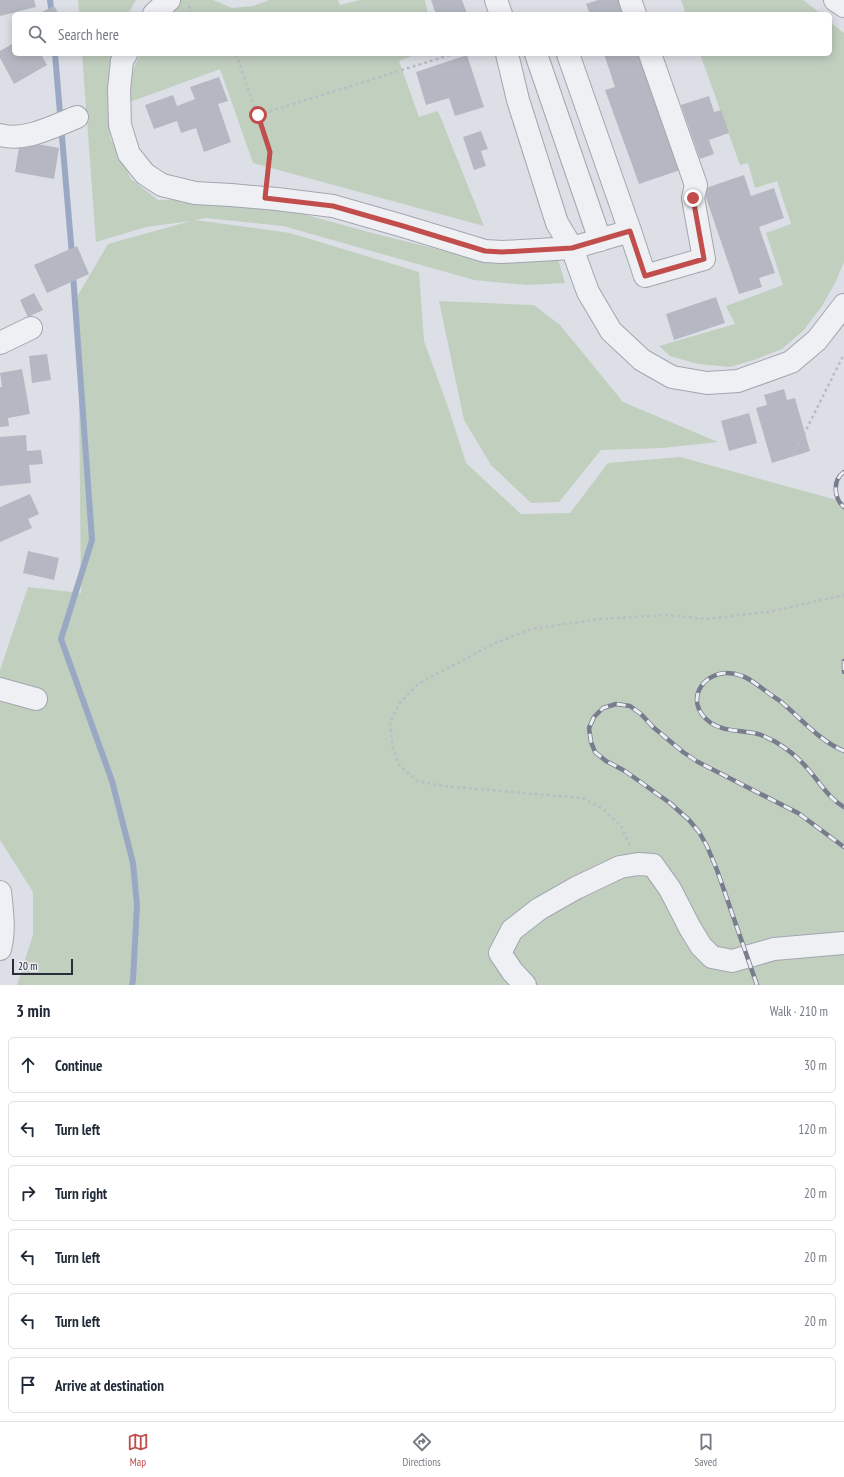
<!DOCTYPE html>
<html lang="en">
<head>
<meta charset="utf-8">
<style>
	body { margin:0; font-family:"PT Sans Narrow",sans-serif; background:#f2f2f3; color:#1f2937 }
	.scale { position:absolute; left:12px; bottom:10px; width:61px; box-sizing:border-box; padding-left:4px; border:2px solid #282c3b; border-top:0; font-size:11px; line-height:14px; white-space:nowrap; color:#282c3b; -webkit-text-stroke:3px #eceef4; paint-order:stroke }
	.stop { position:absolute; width:12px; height:12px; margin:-9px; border:3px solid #c14d4c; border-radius:50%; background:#fff }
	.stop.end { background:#c14d4c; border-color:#fff; box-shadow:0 1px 4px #0008 }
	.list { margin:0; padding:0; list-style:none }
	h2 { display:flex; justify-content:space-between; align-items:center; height:52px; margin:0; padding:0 16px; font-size:17px }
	h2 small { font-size:13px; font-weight:400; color:#747a83 }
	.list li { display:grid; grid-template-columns:26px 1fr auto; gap:12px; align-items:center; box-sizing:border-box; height:56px; margin:0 8px 8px; padding:0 8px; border:1px solid #e0e1e3; border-radius:6px }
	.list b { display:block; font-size:15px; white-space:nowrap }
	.list em { font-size:13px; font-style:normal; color:#747a83 }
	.icon { flex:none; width:22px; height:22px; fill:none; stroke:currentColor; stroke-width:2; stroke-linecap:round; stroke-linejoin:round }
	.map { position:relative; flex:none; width:844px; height:985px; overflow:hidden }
	.search { position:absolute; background:#fff; box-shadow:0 2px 10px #0003; left:12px; right:12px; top:12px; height:44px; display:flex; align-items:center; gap:10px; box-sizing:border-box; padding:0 14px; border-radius:6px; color:#747a83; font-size:15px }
	.sheet { height:436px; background:#fff }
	nav { display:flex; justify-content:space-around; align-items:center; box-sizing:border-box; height:56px; border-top:1px solid #e0e1e3; background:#fff; font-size:11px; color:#747a83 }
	nav a { display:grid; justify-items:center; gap:2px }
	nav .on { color:#c14d4c }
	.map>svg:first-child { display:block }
	.green { fill:#c1cfbf }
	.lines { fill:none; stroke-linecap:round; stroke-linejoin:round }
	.stream { stroke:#9ba8c3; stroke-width:6 }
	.building { fill:#b5b8c2 }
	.minor-casing { stroke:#a3a6af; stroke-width:24 }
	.path { stroke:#bbbdc4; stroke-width:2.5; stroke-dasharray:3 3; stroke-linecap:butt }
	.minor { stroke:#eff0f4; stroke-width:22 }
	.rail-casing { stroke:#787d8e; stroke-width:4.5 }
	.rail { stroke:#eceef4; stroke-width:3; stroke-dasharray:9; stroke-linecap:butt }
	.route { stroke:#c14d4c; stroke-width:5 }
</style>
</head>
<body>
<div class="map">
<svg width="844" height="985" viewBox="0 0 844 985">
	<rect width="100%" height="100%" fill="#dddfe6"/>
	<g class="green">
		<polygon points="78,0 136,0 128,14 79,14"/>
		<polygon points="181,0 213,0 232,8 253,6 269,0 338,0 340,5 360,0 425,0 428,14 165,14 171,7"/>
		<polygon points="681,0 803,0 821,14 686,14"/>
		<polygon points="830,22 844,33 844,262 836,281 822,306 804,330 782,349 754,360 730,367 698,364 670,356 659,346 735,324 726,306 783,285 766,233 791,224 777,181 755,188 748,163 740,165 700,54 830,54"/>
		<polygon points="82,54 116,54 108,91 110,137 131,179 158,200 214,199 281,208 372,233 461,255 501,262 558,259 565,283 527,285 474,280 283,226 206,218 195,220 290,233 419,272 424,341 448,407 466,463 521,514 570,513 608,463 680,457 844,502 844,985 17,985 33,935 33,892 0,840 0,670 28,587 81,593 78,295 108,244 191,221 146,227 96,242"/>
		<polygon points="140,54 418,54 399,61 419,117 438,111 484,226 253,163 220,69 130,102 130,77"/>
		<polygon points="439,301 534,305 560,325 623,402 718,442 663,448 601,450 559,502 531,503 491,465 464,420"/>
	</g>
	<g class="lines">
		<g class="stream">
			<polyline points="50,0 52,14"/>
			<polyline points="55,54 72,255"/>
			<polyline points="73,274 92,540 61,639 112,781 133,863 137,905 133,980 132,985"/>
		</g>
	</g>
	<g class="building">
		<polygon points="0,0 34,0 36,7 0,16"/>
		<polygon points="431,0 462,0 467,14 436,14"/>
		<polygon points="598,0 619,0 624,14 590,14 586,4"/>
		<polygon points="54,6 59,14 38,14"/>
		<polygon points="14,43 14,54 41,54 47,65 14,84 0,58 0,51"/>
		<polygon points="604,54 639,54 680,170 639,184 605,90 615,87"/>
		<polygon points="467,55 484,107 455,116 449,98 426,105 416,72"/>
		<polygon points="219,77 228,101 218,104 231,142 204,152 196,128 181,133 177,121 154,129 145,105 173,95 177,106 195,99 190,87"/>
		<polygon points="709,96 714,112 721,110 729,133 709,140 714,154 700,159 681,105"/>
		<polygon points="481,131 488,149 481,151 486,166 474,170 463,137"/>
		<polygon points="20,141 59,148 54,179 15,172"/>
		<polygon points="744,175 751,196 774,188 784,218 759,227 775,273 759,278 762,287 739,294 703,189"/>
		<polygon points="77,246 89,274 47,293 34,265"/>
		<polygon points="34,293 43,310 28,317 20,300"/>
		<polygon points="716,297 725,323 674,340 666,314"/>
		<polygon points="47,354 51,380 32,383 29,356"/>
		<polygon points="22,369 30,414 8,418 9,426 0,427 0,387 2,387 0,373"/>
		<polygon points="784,389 787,400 795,398 810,451 772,463 756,408 767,405 764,395"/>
		<polygon points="749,413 757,443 729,451 721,421"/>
		<polygon points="26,435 27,451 41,450 43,464 29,465 31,483 0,486 0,437"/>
		<polygon points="30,494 39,514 28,519 32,528 0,542 0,507"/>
		<polygon points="28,551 59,558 54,580 23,573"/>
	</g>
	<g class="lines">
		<defs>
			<g id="minor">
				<polyline points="496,0 501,14"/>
				<polyline points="630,0 635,14"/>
				<polyline points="835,0 844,6"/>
				<polyline points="154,14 169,0"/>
				<polyline points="126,54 122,61 119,89 120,125 129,154 145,174 162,185 195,193 231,195 277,199 333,206 403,226 485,251 502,252 572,248 557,223 518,100 507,54"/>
				<polyline points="536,54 600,240"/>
				<polyline points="568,54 630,231"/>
				<polyline points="650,54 696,185 693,198 704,259 645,276 630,231 572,248 588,292 611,331 642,360 672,377 707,383 738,381 791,362 817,340 844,305"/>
				<path d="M0,135C25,142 54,126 77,117"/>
				<polyline points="0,343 31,328"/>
				<polyline points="0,689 36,699"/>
				<path d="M0,892C2,910 5,931 0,949"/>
				<polyline points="525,985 512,971 500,953 512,930 539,909 576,888 620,867 638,864 653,865 670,889 690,928 701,946 712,957 732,961 774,949 844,943"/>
			</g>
		</defs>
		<use href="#minor" class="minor-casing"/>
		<g class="path">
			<polyline points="189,6 191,12 194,14"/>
			<polyline points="236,54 270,152 267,178"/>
			<polyline points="258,115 453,54"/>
			<polyline points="793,456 844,354"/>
			<polyline points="630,845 621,826 603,809 582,798 443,786 417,781 400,766 393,749 390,722 399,704 418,684 493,644 531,629 599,619 668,615 705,619 768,612 844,595"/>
		</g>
		<use href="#minor" class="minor"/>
		<defs>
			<g id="rail">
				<path d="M844,472C832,480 834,499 844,507"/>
				<polyline points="844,661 844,672"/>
				<path d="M844,751C818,740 801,718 780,701C774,697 768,693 763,689C756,684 749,678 742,676C707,662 679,701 711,723C724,732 743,730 758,734C763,735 769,739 774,741C786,748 798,757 807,768C819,781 828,798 844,807"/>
				<polyline points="757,985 717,870 707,846 699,832 689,820 670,803 625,771 606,761 595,752 591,742 589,728 594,717 603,708 616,704 630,706 641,714 653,727 683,752 698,762 798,813 844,847"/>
			</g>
		</defs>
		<use href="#rail" class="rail-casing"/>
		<use href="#rail" class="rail"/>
	</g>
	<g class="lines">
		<polyline class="route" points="258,115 270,152 265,198 333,206 403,226 485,251 502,252 572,248 630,231 645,276 704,259 693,198"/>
	</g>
</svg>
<div class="scale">20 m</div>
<div class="stop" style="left:258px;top:115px"></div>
<div class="stop end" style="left:693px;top:198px"></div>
<div class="search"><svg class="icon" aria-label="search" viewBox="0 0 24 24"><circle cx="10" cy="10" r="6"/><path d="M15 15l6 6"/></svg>Search here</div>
</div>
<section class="sheet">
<h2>3 min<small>Walk · 210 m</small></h2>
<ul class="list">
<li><svg class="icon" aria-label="ahead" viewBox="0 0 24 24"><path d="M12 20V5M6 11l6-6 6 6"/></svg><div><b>Continue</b></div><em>30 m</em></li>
<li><svg class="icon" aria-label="left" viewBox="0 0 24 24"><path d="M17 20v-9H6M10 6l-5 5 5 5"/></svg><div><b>Turn left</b></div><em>120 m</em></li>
<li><svg class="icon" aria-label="right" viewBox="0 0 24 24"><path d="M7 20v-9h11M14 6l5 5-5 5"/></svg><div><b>Turn right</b></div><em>20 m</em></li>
<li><svg class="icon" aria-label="left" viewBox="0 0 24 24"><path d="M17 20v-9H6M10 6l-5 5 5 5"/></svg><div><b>Turn left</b></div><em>20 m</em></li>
<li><svg class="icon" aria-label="left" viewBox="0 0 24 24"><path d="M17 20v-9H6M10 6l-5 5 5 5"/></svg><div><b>Turn left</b></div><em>20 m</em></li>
<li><svg class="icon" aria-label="arrive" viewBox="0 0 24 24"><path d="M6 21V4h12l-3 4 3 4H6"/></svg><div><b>Arrive at destination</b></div></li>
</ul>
</section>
<nav>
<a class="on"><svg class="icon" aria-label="map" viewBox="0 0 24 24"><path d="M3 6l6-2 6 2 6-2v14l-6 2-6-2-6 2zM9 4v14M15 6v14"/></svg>Map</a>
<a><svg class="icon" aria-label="directions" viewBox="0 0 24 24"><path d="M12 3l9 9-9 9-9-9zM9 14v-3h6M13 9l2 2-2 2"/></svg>Directions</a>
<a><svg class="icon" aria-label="saved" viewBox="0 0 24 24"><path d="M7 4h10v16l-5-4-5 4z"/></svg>Saved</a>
</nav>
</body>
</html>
